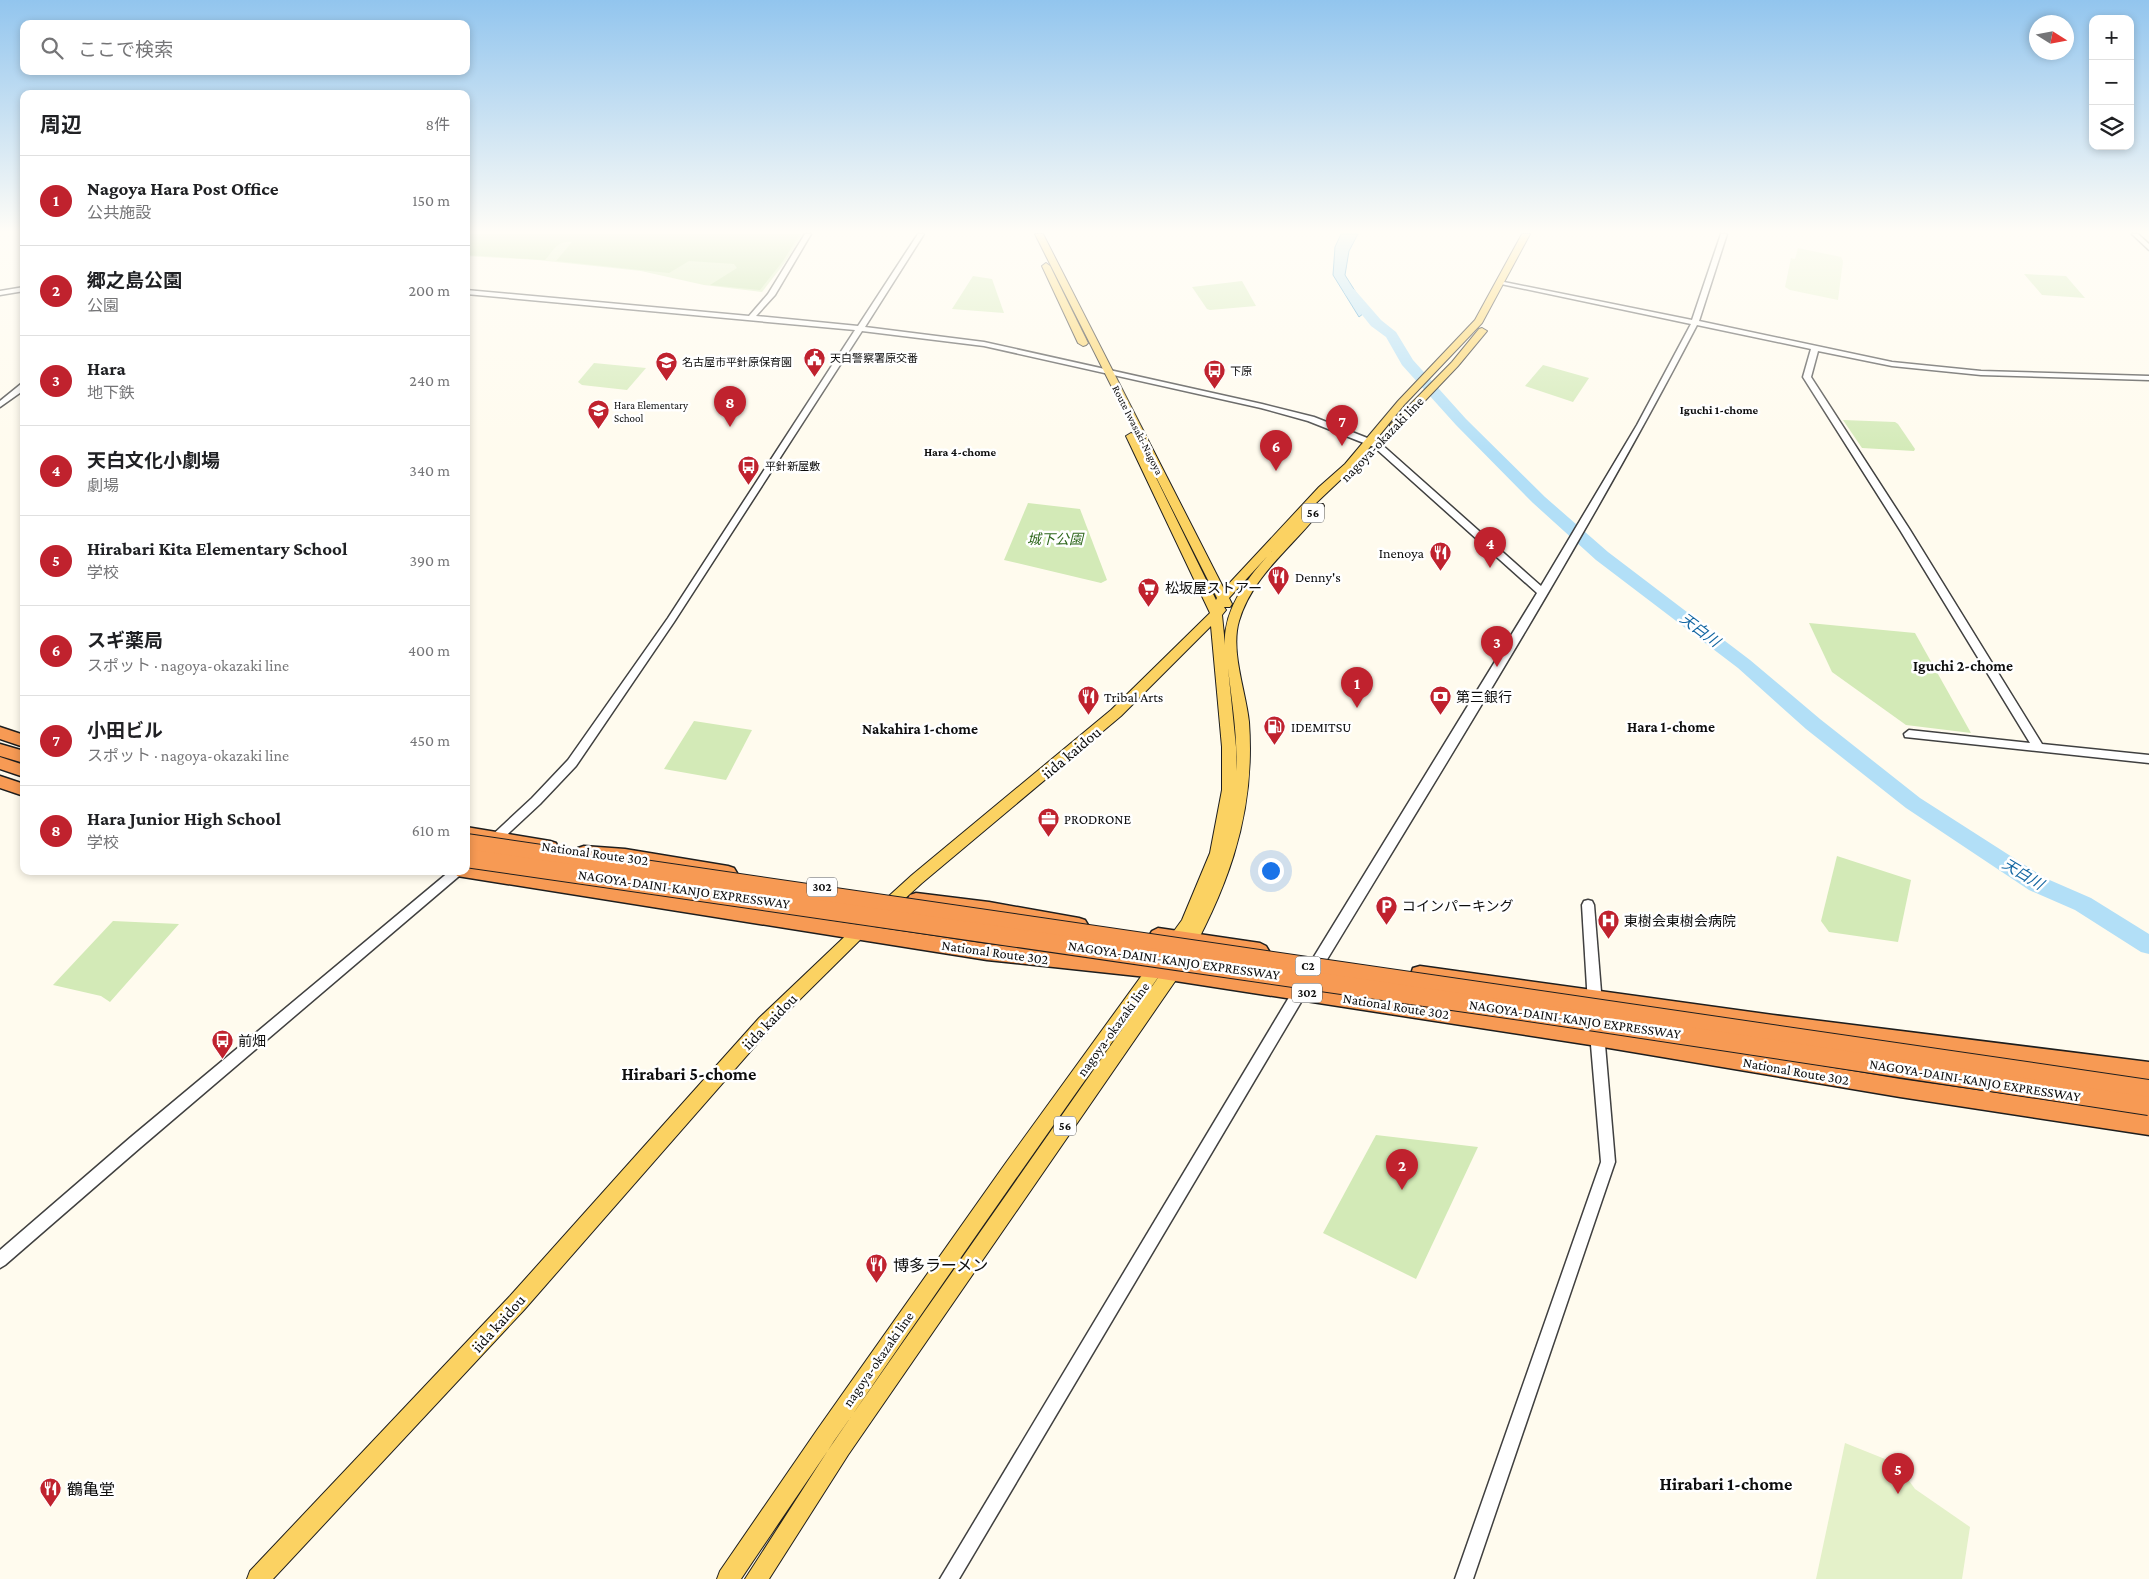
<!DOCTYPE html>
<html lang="ja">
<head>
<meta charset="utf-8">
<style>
	body { margin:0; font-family:"Crimson Pro","Noto Sans JP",serif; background:#f6f6f6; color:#202124 }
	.controls { position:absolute; right:15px; top:15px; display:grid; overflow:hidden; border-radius:10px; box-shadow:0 2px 8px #0003 }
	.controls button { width:45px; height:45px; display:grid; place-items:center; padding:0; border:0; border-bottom:1px solid #e0e0e0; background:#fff; color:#202124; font:25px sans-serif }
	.compass { position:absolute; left:2029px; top:15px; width:45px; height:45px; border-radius:50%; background:#fff; box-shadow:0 2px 8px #0003; rotate:101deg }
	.you { position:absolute; left:1270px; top:870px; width:18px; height:18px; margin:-12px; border:4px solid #fff; border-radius:50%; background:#1a73e8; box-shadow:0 0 0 8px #1a73e833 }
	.badge { display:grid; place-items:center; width:32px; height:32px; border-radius:50%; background:#c0222e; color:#fff; font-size:16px; font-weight:700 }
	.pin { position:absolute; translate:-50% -41px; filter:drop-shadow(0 1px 2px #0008) }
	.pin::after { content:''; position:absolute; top:26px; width:18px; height:15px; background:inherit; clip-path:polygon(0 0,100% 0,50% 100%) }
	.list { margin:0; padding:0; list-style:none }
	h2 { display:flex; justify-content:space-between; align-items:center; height:65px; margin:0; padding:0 20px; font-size:21px }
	h2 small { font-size:16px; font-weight:400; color:#757577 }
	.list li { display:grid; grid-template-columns:32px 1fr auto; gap:15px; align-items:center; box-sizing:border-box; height:90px; padding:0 20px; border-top:1px solid #e0e0e0 }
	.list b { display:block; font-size:19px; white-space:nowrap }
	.list p { margin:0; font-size:16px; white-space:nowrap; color:#757577 }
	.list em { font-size:16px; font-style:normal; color:#757577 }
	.icon { flex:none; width:28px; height:28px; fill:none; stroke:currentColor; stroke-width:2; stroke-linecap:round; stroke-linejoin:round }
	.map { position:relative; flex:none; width:2149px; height:1579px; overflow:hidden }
	.search { position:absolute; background:#fff; box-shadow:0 2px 8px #0003; left:20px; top:20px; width:450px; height:55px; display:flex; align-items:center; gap:12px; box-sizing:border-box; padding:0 18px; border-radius:10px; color:#757577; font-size:19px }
	.panel { position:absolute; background:#fff; box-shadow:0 2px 8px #0003; left:20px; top:90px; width:450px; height:785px; border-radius:10px }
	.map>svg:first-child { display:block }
	.green { fill:#d3eab7 }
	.forest { fill:#b7db96 }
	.pitch { fill:#e4f1c9 }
	.water { fill:#b2dff7; stroke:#3797d0 }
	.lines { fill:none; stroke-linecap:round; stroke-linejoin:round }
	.river { fill:#b2dff7; fill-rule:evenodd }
	.minor-casing { stroke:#404040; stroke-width:3 }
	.major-casing { stroke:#1e1e1e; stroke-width:2 }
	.highway-casing { stroke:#1e1e1e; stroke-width:3 }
	.minor { fill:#fff; fill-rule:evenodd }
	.major { fill:#fbd262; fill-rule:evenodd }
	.highway { fill:#f79a54; fill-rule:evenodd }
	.highway-bridge-casing { stroke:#1e1e1e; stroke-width:20; stroke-linecap:butt }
	.highway-bridge { stroke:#f79a54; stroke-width:18 }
	.labels { text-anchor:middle; stroke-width:5; stroke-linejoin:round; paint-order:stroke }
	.far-poi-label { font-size:11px; fill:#0d0d0d; stroke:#fff; text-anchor:start }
	.far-street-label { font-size:11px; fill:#0d0d0d; stroke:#fff }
	.far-neighbourhood-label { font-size:12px; font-weight:bold; fill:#0d0d0d; stroke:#fff }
	.shield { fill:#fff; stroke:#565656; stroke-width:1 }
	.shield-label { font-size:12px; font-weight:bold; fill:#0d0d0d }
	.street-label { font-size:14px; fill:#0d0d0d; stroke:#fff }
	.park-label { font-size:14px; font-style:italic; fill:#2e671c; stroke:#fff }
	.poi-label { font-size:14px; fill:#0d0d0d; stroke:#fff; text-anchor:start }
	.water-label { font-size:15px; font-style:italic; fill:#1467a2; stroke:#fff }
	.neighbourhood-label { font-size:15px; font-weight:bold; fill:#0d0d0d; stroke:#fff }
	.near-street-label { font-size:16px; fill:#0d0d0d; stroke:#fff }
	.near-poi-label { font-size:16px; fill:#0d0d0d; stroke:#fff; text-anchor:start }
	.near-neighbourhood-label { font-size:18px; font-weight:bold; fill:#0d0d0d; stroke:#fff }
</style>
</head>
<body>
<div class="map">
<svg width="2149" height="1579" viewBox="0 0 2149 1579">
	<rect width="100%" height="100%" fill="#fffbee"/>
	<g class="green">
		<polygon points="466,234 803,234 786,261 762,292 704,285 641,271 537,260 466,256"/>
		<polygon points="2024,274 2066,276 2085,298 2042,295"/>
		<polygon points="973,276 992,279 1004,313 952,309"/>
		<polygon points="1242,281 1256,306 1210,310 1207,309 1192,287"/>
		<polygon points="594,363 646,368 627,390 582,385 578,382"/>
		<polygon points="1543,365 1589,378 1573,402 1525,386"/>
		<polygon points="1843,420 1895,422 1898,424 1915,449 1914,451 1862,448"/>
		<polygon points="1028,503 1080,509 1107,580 1101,583 1004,560"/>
		<polygon points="1809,623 1915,633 1971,733 1906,725 1832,672"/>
		<polygon points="694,721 752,730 726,780 664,769"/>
		<polygon points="1837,856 1911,880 1898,942 1829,932 1821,921"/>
		<polygon points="113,921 179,924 110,1002 101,996 53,985"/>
		<polygon points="1376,1135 1478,1147 1416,1279 1323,1233"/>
	</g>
	<path class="forest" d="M466,234H800L783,261L760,290L710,285L737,268L734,264L689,261L669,273L556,261L572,242C557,240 554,250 545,260L466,255Z"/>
	<g class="pitch">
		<polygon points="1798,248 1841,257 1843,261 1838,300 1790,290 1785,287 1791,258 1795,259"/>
		<polygon points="1845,1443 1890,1461 1902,1471 1915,1489 1970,1527 1962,1579 1816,1579"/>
	</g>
	<polygon class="water" points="1341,234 1358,234 1349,251 1345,275 1362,302 1369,309 1359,317 1333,275 1335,247"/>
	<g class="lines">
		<polygon class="river" points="1350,288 1354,289 1381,320 1396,332 1413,360 1466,419 1545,497 1608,552 1750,660 1820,719 1920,798 2045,878 2091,898 2149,934 2149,954 2141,952 2075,910 2029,890 1906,808 1806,729 1738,668 1596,560 1533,503 1456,425 1402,365 1386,337 1371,326 1346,295 1344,292 1346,289"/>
		<defs>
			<g id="minor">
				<path d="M805,234H811L775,295L756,316L858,326L918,234H924L865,327L984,342L1262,404L1314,417L1380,443L1541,586L1637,425L1691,324L1501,284L1499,283V281L1692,320L1721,234H1727L1699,321L1892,362L1981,371L2149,376V380L1981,375L1892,366L1818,351L1811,377L1910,530L2042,744L2149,755V763L1905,737L1904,734L1909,730L2030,743L1900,530L1803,377L1811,349L1697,325C1581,548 1447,761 1317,976L1312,977L1307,976L1306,972L1307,968L1537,593L1374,447L1308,421L1261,408L984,346L862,331L674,622L576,766L540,804L496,845H488L486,842L488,839L532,798L568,760L668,618L855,330L466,294V290L749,316L768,294Z"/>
				<polygon points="2132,234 2138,234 2149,244 2149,250"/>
				<polygon points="24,287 24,291 0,295 0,291"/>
				<polygon points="21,384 24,384 24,390 0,407 0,401"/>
				<polygon points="450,871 465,871 141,1147 5,1265 0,1268 0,1250 131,1137"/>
				<polygon points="1588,900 1592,901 1594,905 1602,1004 1600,1008 1595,1010 1590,1008 1588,1004 1582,905 1584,901"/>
				<polygon points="1302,982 1307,984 1308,988 1307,992 959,1579 940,1579 1297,984"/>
				<polygon points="1597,1027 1602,1029 1604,1033 1615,1162 1473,1579 1455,1579 1601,1162 1590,1033 1592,1029"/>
			</g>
			<g id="major">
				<path d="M1035,234H1043L1224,589L1319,487L1345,464L1398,401L1475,320L1522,234H1530L1482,323L1404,405L1353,468L1315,504H1323L1324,506C1297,544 1253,573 1239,621C1230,651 1246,692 1249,722C1256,819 1225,895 1178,977L848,1455L769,1579H745L834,1441L1174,955C1027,1161 882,1369 741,1579H717L720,1571L817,1430L1005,1164L1182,920L1210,853L1222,790V747L1211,626L1121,716L922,883L889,913L884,915L879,913L877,909L879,905L912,875L1111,710L1210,613L1126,436L1131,433L1136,435ZM1139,443L1217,598L1216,600ZM1272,551C1248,577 1223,609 1225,645L1222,615L1226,610L1224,607H1230L1232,604L1229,598ZM1228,668C1232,703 1238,736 1236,771V747Z"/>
				<polygon points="1046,263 1050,266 1088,343 1086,345 1083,346 1078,343 1042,266"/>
				<polygon points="1482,328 1487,331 1458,366 1398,429 1390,429 1390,425 1452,362 1479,329"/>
				<polygon points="864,921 869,923 872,927 869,931 771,1028 524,1310 273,1579 247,1579 250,1571 510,1296 759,1018 859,923"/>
			</g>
			<g id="highway">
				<polygon points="0,727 24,735 24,747 0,739"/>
				<polygon points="0,744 24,751 24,763 0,756"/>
				<polygon points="0,757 24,765 24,777 0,769"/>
				<polygon points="0,776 24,784 24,796 0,788"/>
				<polygon points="466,827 550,841 556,843 558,848 556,853 550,855 466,840"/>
				<polygon points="584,846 625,849 728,866 734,868 737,873 734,878 728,880 625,863 584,860 578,858 575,853 578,848"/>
				<polygon points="466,865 987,944 1156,962 1597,1028 1900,1079 2149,1115 2149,1135 1900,1097 1597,1046 1156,978 987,960 457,876 455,871 466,871"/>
				<polygon points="916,893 989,902 1079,918 1085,920 1088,925 1085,930 1079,932 989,916 916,907 910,905 907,900 910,895"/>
				<polygon points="1158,928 1260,943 1266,946 1269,951 1266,956 1260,959 1158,944 1152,941 1149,936 1152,931"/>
				<polygon points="1420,966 1773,1015 2149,1062 2149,1080 1773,1031 1420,982 1413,980 1411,974 1413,968"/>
			</g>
		</defs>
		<use href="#minor" class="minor-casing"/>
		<use href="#major" class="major-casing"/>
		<use href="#highway" class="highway-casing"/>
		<use href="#minor" class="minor"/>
		<use href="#major" class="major"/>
		<use href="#highway" class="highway"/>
		<defs>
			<g id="highway-bridge">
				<polyline points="466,843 2149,1089"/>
				<polyline points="466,858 1576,1019 2149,1106"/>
			</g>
		</defs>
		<use href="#highway-bridge" class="highway-bridge-casing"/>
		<use href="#highway-bridge" class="highway-bridge"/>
	</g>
	<linearGradient id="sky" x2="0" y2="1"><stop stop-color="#92c5ee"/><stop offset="0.51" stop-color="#fffdf7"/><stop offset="1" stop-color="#fffdf7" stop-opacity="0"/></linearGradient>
	<rect width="2149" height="455" fill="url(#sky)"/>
	<defs>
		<symbol id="civic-pin" viewBox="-11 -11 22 30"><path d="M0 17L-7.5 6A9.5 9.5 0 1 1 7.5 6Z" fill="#c0222e" stroke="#fff"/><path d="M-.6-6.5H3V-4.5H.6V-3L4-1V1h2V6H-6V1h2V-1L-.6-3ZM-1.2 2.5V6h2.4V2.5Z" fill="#fff"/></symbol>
		<symbol id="school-pin" viewBox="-11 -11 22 30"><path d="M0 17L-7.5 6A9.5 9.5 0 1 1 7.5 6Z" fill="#c0222e" stroke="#fff"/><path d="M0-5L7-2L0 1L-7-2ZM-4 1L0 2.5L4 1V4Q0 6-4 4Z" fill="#fff"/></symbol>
		<symbol id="bus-pin" viewBox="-11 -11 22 30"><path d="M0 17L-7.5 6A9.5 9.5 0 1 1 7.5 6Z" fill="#c0222e" stroke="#fff"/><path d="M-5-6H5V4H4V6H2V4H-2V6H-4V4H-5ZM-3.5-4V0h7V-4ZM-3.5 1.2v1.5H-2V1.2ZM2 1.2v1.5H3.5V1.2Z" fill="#fff"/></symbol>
		<symbol id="restaurant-pin" viewBox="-11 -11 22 30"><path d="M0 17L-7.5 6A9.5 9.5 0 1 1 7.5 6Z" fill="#c0222e" stroke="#fff"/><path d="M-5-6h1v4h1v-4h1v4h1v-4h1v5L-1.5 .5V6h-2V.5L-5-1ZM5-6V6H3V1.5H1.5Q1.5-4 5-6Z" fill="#fff"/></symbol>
		<symbol id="supermarket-pin" viewBox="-11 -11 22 30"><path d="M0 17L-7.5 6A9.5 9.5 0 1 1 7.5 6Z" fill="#c0222e" stroke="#fff"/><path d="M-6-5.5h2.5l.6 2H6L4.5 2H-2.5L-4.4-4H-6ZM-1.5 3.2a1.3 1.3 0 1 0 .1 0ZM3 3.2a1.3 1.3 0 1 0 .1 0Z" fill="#fff"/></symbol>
		<symbol id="bank-pin" viewBox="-11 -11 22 30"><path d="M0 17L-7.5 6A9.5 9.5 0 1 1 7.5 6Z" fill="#c0222e" stroke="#fff"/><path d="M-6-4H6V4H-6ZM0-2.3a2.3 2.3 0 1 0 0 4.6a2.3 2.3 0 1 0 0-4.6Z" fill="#fff"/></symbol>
		<symbol id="fuel-pin" viewBox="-11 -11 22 30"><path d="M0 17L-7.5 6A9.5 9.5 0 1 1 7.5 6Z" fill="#c0222e" stroke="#fff"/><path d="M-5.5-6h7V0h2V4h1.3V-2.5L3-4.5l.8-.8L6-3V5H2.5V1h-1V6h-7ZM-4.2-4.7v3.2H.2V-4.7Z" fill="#fff"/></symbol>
		<symbol id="office-pin" viewBox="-11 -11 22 30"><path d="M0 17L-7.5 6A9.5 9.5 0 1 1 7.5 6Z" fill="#c0222e" stroke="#fff"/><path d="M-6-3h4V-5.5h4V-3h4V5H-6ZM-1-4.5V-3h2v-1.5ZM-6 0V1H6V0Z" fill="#fff"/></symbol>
		<symbol id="parking-pin" viewBox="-11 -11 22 30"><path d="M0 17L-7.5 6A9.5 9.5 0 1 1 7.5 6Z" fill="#c0222e" stroke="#fff"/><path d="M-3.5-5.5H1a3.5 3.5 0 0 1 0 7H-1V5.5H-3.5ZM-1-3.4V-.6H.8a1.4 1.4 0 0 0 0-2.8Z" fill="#fff"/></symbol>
		<symbol id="hospital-pin" viewBox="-11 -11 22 30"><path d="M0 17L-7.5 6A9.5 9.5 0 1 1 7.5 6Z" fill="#c0222e" stroke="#fff"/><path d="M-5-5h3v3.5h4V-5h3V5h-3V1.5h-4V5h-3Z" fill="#fff"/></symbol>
	</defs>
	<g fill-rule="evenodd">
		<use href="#civic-pin" x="802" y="346" width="25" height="34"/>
		<use href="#school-pin" x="654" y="350" width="25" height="34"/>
		<use href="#bus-pin" x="1202" y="358" width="25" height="34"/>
		<use href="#school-pin" x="586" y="398" width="25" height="34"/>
		<use href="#bus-pin" x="736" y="454" width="25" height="34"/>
		<use href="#restaurant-pin" x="1428" y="540" width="25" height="34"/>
		<use href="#restaurant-pin" x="1266" y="564" width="25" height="34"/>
		<use href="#supermarket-pin" x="1136" y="576" width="25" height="34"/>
		<use href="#restaurant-pin" x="1076" y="684" width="25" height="34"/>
		<use href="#bank-pin" x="1428" y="684" width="25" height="34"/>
		<use href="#fuel-pin" x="1262" y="714" width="25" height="34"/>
		<use href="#office-pin" x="1036" y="806" width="25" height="34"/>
		<use href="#parking-pin" x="1374" y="894" width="25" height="34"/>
		<use href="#hospital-pin" x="1596" y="908" width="25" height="34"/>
		<use href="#bus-pin" x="210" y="1028" width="25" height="34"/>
		<use href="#restaurant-pin" x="864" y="1252" width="25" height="34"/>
		<use href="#restaurant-pin" x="38" y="1476" width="25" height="34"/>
	</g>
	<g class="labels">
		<g class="far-poi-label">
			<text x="830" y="362">天白警察署原交番</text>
			<text x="682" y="366">名古屋市平針原保育園</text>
			<text x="1230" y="375">下原</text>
			<text x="614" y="409">Hara Elementary<tspan x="614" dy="13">School</tspan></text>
			<text x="765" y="470">平針新屋敷</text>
		</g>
		<g class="far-street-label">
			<text transform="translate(1138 430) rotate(63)" y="4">Route Iwasaki-Nagoya</text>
		</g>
		<g class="far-neighbourhood-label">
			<text x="1719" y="414">Iguchi 1-chome</text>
			<text x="960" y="456">Hara 4-chome</text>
		</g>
		<g class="shield">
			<rect x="1302" y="503.5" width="22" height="19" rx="4"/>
			<rect x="807" y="877.5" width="30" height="19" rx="4"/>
			<rect x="1295.5" y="956.5" width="25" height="19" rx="4"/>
			<rect x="1292" y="983.5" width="30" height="19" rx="4"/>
			<rect x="1054" y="1116.5" width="22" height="19" rx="4"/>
		</g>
		<g class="shield-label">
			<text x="1313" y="517">56</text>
			<text x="822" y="891">302</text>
			<text x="1308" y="970">C2</text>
			<text x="1307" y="997">302</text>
			<text x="1065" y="1130">56</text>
		</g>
		<g class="street-label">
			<text transform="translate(1382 439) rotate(-46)" y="5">nagoya-okazaki line</text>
			<text transform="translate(595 853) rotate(8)" y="5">National Route 302</text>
			<text transform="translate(684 889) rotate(8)" y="5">NAGOYA-DAINI-KANJO EXPRESSWAY</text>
			<text transform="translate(995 952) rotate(8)" y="5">National Route 302</text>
			<text transform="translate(1174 960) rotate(8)" y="5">NAGOYA-DAINI-KANJO EXPRESSWAY</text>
			<text transform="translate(1396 1006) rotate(9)" y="5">National Route 302</text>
			<text transform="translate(1575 1019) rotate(8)" y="5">NAGOYA-DAINI-KANJO EXPRESSWAY</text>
			<text transform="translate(1113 1029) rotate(-54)" y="5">nagoya-okazaki line</text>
			<text transform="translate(1796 1071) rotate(10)" y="5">National Route 302</text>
			<text transform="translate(1975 1080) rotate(9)" y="5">NAGOYA-DAINI-KANJO EXPRESSWAY</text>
			<text transform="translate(878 1359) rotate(-55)" y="5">nagoya-okazaki line</text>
		</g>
		<g class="park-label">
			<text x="1055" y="544">城下公園</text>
		</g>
		<g class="poi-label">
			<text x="1424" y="558" text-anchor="end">Inenoya</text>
			<text x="1295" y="582">Denny's</text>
			<text x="1165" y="593">松坂屋ストアー</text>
			<text x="1104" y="702">Tribal Arts</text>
			<text x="1456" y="702">第三銀行</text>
			<text x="1291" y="732">IDEMITSU</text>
			<text x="1064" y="824">PRODRONE</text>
			<text x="1402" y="911">コインパーキング</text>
			<text x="1624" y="926">東樹会東樹会病院</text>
			<text x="238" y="1046">前畑</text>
		</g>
		<g class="water-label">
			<text transform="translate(1700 630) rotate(37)" y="5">天白川</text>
			<text transform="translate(2023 874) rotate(31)" y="5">天白川</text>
		</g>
		<g class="neighbourhood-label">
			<text x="1963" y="671">Iguchi 2-chome</text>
			<text x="1671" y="732">Hara 1-chome</text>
			<text x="920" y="734">Nakahira 1-chome</text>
		</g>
		<g class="near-street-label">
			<text transform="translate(1071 752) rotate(-40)" y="6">iida kaidou</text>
			<text transform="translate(769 1021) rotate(-46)" y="6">iida kaidou</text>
			<text transform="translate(498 1323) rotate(-48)" y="6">iida kaidou</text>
		</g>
		<g class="near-poi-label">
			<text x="893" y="1271">博多ラーメン</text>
			<text x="67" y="1495">鶴亀堂</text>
		</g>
		<g class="near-neighbourhood-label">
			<text x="689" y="1080">Hirabari 5-chome</text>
			<text x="1726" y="1490">Hirabari 1-chome</text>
		</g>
	</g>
</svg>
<div class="controls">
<button>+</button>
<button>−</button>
<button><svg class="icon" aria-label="layers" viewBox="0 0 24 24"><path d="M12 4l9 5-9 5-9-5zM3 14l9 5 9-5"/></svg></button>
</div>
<svg class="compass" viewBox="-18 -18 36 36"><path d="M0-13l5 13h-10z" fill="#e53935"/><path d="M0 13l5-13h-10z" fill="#757577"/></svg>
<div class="you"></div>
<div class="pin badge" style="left:1357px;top:708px">1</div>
<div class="pin badge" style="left:1402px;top:1190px">2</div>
<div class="pin badge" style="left:1497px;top:667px">3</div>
<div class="pin badge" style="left:1490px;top:568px">4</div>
<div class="pin badge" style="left:1898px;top:1494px">5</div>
<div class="pin badge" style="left:1276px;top:471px">6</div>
<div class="pin badge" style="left:1342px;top:446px">7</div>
<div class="pin badge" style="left:730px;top:427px">8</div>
<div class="search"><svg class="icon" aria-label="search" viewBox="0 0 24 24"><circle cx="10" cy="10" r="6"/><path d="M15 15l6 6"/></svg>ここで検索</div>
<section class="panel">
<h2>周辺<small>8件</small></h2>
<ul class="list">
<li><span class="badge">1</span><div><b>Nagoya Hara Post Office</b><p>公共施設</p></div><em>150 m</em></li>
<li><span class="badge">2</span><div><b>郷之島公園</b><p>公園</p></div><em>200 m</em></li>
<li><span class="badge">3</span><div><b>Hara</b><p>地下鉄</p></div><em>240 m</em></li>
<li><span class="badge">4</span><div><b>天白文化小劇場</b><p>劇場</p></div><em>340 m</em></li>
<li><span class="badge">5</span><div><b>Hirabari Kita Elementary School</b><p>学校</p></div><em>390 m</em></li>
<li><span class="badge">6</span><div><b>スギ薬局</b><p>スポット · nagoya-okazaki line</p></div><em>400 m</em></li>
<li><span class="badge">7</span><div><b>小田ビル</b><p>スポット · nagoya-okazaki line</p></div><em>450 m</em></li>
<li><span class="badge">8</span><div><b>Hara Junior High School</b><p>学校</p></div><em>610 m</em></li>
</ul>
</section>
</div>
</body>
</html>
